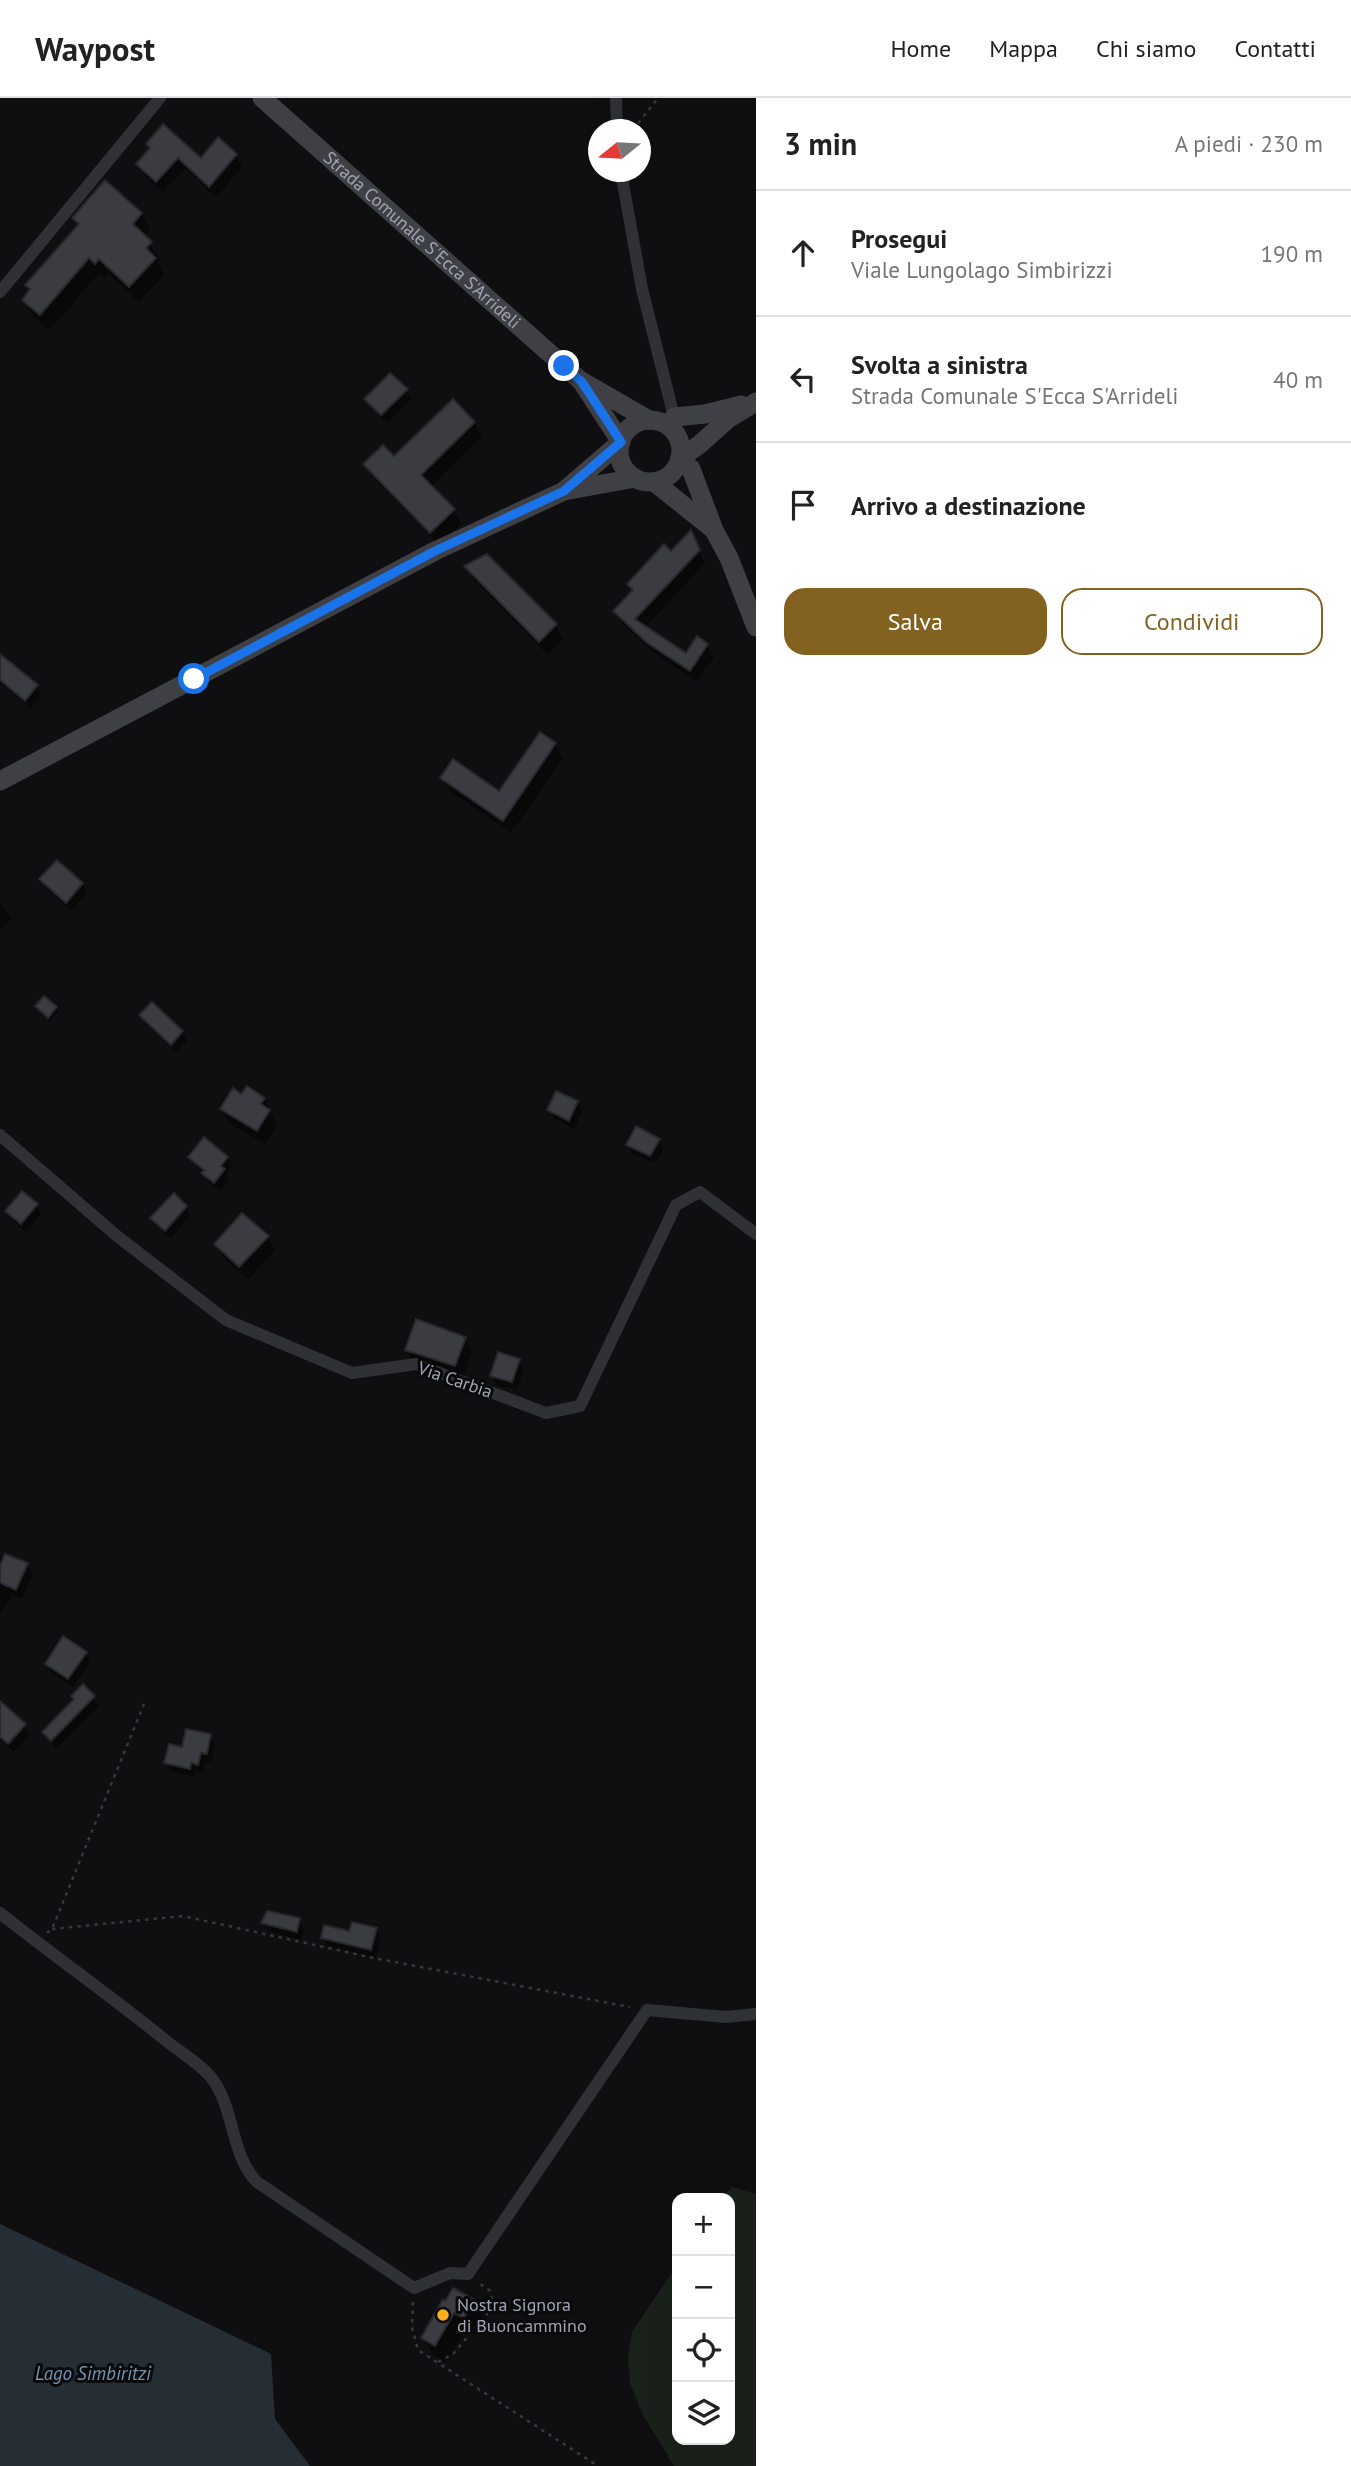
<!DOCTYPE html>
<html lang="it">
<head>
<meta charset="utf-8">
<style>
	body { margin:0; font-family:"PT Sans",sans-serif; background:#f2f2f2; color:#222 }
	.controls { position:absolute; right:21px; bottom:21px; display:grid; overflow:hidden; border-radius:14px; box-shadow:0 7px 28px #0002 }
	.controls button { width:63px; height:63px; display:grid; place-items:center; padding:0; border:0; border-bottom:2px solid #e0e0e0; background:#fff; color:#222; font:35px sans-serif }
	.compass { position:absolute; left:588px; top:21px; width:63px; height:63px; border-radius:50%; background:#fff; box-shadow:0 7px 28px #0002; rotate:252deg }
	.stop { position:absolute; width:21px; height:21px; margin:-16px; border:5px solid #1a73e8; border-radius:50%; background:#fff }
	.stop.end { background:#1a73e8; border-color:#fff; box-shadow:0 2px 7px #0008 }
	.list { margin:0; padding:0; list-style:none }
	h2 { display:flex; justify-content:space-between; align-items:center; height:91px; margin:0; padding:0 28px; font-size:30px }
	h2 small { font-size:23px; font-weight:400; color:#767676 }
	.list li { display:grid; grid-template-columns:46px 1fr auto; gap:21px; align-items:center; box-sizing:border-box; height:126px; padding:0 28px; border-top:2px solid #e0e0e0 }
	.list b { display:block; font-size:26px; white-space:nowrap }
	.list p { margin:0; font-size:23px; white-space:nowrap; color:#767676 }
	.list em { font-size:23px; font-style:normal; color:#767676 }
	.actions { display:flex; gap:14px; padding:21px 28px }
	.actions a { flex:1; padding:16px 0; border:2px solid #836220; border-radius:21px; text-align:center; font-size:24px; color:#836220 }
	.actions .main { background:#836220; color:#fff }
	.icon { flex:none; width:38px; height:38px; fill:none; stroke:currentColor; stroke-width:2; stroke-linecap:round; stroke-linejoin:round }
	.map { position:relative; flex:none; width:756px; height:2368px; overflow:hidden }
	header { display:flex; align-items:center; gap:42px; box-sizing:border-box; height:98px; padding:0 35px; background:#fff; border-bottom:2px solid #e0e0e0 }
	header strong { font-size:33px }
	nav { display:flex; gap:38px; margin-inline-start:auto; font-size:24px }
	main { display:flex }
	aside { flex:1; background:#fff }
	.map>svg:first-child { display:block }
	.green { fill:#1a211a }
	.water { fill:#262e35 }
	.shadow { fill:#0007 }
	.building { fill:#3b3c41; stroke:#29292d; stroke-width:2 }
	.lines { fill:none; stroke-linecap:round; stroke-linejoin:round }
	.path { stroke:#36383d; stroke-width:2.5; stroke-dasharray:3.5 5; stroke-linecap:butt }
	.street { stroke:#303136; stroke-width:12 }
	.secondary { stroke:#3e4046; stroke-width:19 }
	.route { stroke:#1a73e8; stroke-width:9 }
	.poi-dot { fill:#fab01e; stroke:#0a0a0c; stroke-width:2.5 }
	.labels { text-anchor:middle; stroke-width:6; stroke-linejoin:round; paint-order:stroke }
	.street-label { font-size:18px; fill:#a0a5b3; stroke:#0a0a0c }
	.poi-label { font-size:18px; fill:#a0a5b3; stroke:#0a0a0c; text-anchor:start }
	.water-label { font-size:19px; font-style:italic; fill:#7494b0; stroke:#0a0a0c }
</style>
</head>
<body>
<header>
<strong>Waypost</strong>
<nav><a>Home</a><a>Mappa</a><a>Chi siamo</a><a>Contatti</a></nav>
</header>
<main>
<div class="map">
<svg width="756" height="2368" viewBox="0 0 756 2368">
	<rect width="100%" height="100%" fill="#0f0f11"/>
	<polygon class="green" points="732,2089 756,2096 756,2368 674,2368 643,2317 630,2285 628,2259 632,2234 677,2167 677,2342 730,2342 730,2100 722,2100"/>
	<polygon class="water" points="0,2126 271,2256 275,2321 310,2368 0,2368"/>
	<g class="shadow">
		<polygon points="148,46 201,63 236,57 242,68 216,100 185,70 163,94 145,78 138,66 151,52"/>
		<polygon points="141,116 150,132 144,139 160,161 157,164 164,177 139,204 109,176 105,181 99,175 50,232 33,218 24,202 31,193 27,187 79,128 75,120"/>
		<polygon points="390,277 407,293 412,301 387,325 372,310 367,301"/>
		<polygon points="453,304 474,325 482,339 431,389 453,412 461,426 439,447 373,379 365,366 394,361"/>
		<polygon points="697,446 705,465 645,530 686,558 707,547 714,559 697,584 655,556 623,526 615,513 634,494 629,486 672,455"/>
		<polygon points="466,469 555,527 563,541 548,557 474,482"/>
		<polygon points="0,558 36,588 41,597 30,610 0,585"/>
		<polygon points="555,646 563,660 511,735 450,693 442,680 500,696"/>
		<polygon points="41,782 82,786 87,795 71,813 46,790"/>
		<polygon points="0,803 12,821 0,832"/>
		<polygon points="152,906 182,934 187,943 176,954 146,926 141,918"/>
		<polygon points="37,908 56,910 58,914 50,923"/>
		<polygon points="247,990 264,1001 277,1027 265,1046 229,1025 222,1011 242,998"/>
		<polygon points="577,1005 582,1014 574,1031 555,1021 549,1012"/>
		<polygon points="659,1042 664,1051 655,1065 633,1056 628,1047"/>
		<polygon points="190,1059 227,1060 232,1068 226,1076 229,1081 220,1093 208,1084"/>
		<polygon points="36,1107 41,1116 26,1134 12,1122 7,1113"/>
		<polygon points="185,1109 190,1118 171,1140 158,1129 153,1120"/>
		<polygon points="268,1139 275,1152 248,1182 224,1160 216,1146"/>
		<polygon points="465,1241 472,1254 463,1280 415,1266 407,1252"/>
		<polygon points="518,1263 524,1271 517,1292 497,1287 492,1278"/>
		<polygon points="6,1458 27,1467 33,1477 22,1501 13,1497 0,1514 0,1460 4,1462"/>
		<polygon points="85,1555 90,1564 73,1589 52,1575 47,1566"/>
		<polygon points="83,1589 99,1608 56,1651 44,1634 75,1603"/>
		<polygon points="3,1608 25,1628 30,1636 14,1654 0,1642 0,1611"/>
		<polygon points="210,1638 215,1647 211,1664 205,1663 203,1675 196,1673 194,1679 171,1673 166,1664 183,1651"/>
		<polygon points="299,1822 304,1831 301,1842 268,1833 263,1825"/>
		<polygon points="375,1831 381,1840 376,1860 328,1848 323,1839"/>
		<polygon points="443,2204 473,2204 484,2222 475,2237 464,2232 446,2265 434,2258 423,2240"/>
	</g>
	<g class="building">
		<polygon points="163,26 201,60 218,39 237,56 209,89 178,60 156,84 136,66 150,50 146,46"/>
		<polygon points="105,82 142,115 133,126 152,144 146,150 156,160 129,189 99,161 95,166 89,160 40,217 22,202 30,191 25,187 79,126 72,120"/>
		<polygon points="390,275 408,291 381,317 364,301"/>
		<polygon points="453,301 475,324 421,377 455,411 430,435 363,366 383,347 394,358"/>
		<polygon points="691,432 700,452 635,521 686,555 697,538 708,546 690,573 646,544 613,513 633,492 627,486 664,446 671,453"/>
		<polygon points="487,456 557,526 539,544 464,468"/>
		<polygon points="0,556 38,587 25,603 0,582"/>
		<polygon points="540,634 556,645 503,723 440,680 453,661 499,693"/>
		<polygon points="57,762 83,785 66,805 39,781"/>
		<polygon points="44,898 57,909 48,920 35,908"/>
		<polygon points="152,904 183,933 171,947 139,917"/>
		<polygon points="247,988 265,1000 261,1006 270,1012 257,1033 220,1011 233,990 241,996"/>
		<polygon points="556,993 578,1003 569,1023 547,1012"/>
		<polygon points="636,1028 660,1041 650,1058 626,1047"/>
		<polygon points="204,1039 228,1059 221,1068 225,1071 214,1085 201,1075 204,1072 188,1059"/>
		<polygon points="22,1093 38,1106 21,1126 5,1113"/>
		<polygon points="174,1095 187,1108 165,1133 150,1120"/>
		<polygon points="242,1115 269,1138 239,1169 214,1146"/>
		<polygon points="416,1221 466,1239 455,1268 405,1252"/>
		<polygon points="498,1254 520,1261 512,1284 490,1278"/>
		<polygon points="5,1456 28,1465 16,1492 0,1485 0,1467"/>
		<polygon points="63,1538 87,1554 68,1581 45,1566"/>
		<polygon points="83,1586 95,1598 51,1643 42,1634 74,1601 71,1598"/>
		<polygon points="0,1603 26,1626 8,1646 0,1639"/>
		<polygon points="186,1631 211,1636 207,1656 201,1655 198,1667 191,1665 190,1671 164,1665 169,1646 182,1649"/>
		<polygon points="267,1813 300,1820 297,1834 261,1825"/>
		<polygon points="352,1824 377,1830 371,1852 321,1840 324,1827 349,1833"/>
		<polygon points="453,2190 475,2202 464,2220 454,2215 435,2248 421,2240 443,2201 445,2203"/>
	</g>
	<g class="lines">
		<g class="path">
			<polyline points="633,32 658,0"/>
			<polyline points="52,1831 183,1818 369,1859 630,1909"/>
			<polyline points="47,1835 52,1831 144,1606"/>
			<polyline points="413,2204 412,2229 418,2252 598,2368"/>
			<polyline points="438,2264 453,2256 488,2215 492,2203 490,2193 478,2184"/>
		</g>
		<g class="street">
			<polyline points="616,0 617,32"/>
			<polyline points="621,74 642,191 674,319 659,323"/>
			<polyline points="0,194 160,0"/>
			<polyline points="0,1037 117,1138 226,1222 352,1275 416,1266 546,1315 580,1308 676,1107 700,1094 756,1136"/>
			<path d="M0,1815C54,1858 111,1898 164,1941C178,1953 204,1968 213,1982C235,2013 231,2058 257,2084L414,2190L450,2175L468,2176L647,1912L726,1919L756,1916"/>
		</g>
		<g class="secondary">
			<path id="s1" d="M262,0L582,284L621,344"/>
			<polyline points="583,284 649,322"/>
			<polyline points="674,319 705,316 741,307"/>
			<circle cx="650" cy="353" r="31"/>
			<polyline points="680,360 691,371 714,432 729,460 756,529"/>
			<polyline points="680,360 699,347 728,321 756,304"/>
			<polyline points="654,384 713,431"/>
			<polyline points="565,392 621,344"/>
			<polyline points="0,683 435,453 564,393 635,380"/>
		</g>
	</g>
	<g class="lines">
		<polyline class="route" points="194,581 435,453 564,393 621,344 582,284 564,268"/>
	</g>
	<circle class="poi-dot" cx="443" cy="2217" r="7"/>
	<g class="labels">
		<g class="street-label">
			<text dy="6" stroke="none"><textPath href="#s1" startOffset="214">Strada Comunale S'Ecca S'Arrideli</textPath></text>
			<text transform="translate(455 1282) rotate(19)" y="6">Via Carbia</text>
		</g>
		<g class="poi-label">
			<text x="457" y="2213">Nostra Signora<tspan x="457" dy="21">di Buoncammino</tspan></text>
		</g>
		<g class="water-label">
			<text x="93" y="2282">Lago Simbiritzi</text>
		</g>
	</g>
</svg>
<div class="controls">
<button>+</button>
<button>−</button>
<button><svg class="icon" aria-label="locate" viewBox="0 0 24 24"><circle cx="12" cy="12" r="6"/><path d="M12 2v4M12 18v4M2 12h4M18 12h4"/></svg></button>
<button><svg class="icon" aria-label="layers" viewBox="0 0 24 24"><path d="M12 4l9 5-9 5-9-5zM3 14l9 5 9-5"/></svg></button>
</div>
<svg class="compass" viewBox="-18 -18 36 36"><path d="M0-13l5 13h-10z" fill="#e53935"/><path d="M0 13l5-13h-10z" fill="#767676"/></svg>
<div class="stop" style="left:194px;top:581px"></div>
<div class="stop end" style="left:564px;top:268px"></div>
</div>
<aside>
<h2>3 min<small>A piedi · 230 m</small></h2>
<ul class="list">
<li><svg class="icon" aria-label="ahead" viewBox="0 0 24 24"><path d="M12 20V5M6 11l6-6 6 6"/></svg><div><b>Prosegui</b><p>Viale Lungolago Simbirizzi</p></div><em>190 m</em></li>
<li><svg class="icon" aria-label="left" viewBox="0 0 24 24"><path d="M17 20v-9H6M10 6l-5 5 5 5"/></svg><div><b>Svolta a sinistra</b><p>Strada Comunale S'Ecca S'Arrideli</p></div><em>40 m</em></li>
<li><svg class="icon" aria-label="arrive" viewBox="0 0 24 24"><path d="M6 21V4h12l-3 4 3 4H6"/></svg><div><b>Arrivo a destinazione</b></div></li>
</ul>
<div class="actions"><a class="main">Salva</a><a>Condividi</a></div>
</aside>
</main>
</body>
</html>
